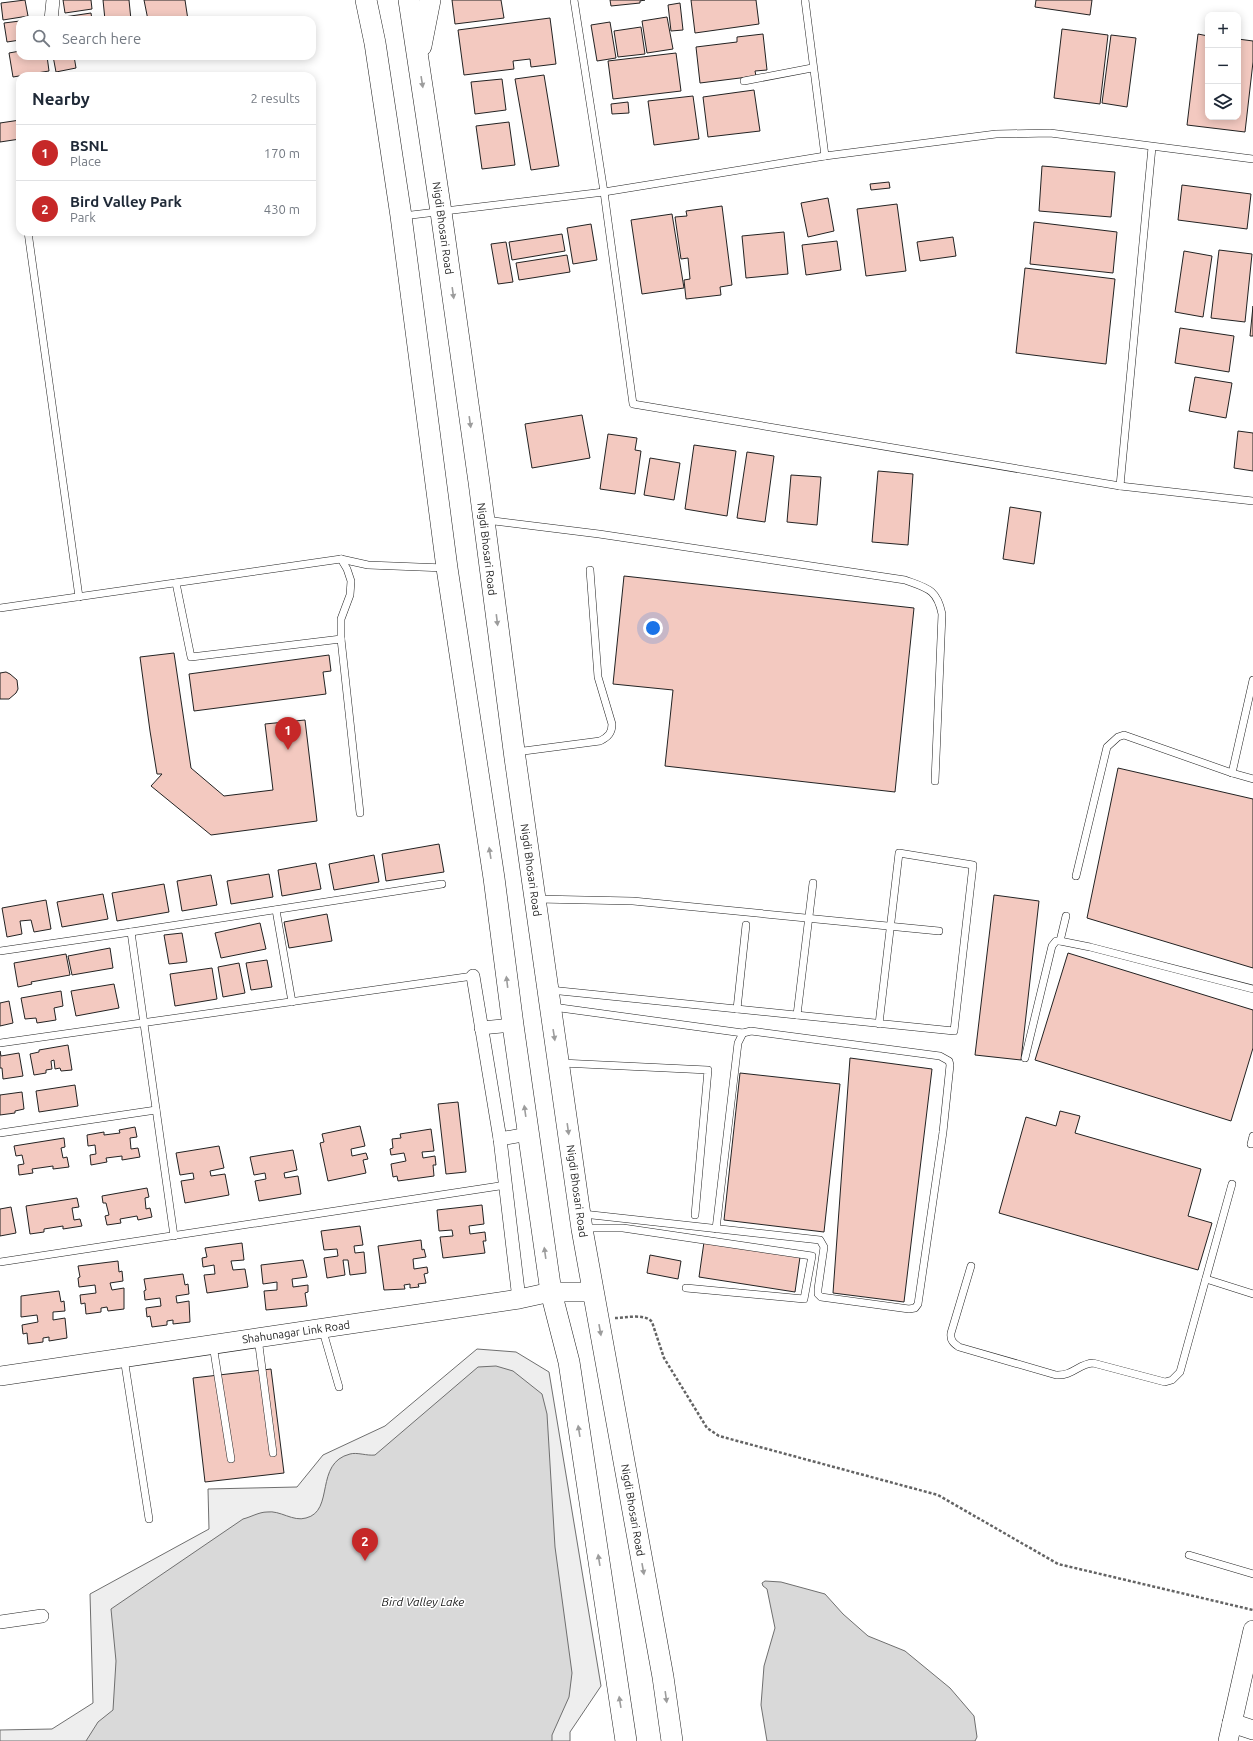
<!DOCTYPE html>
<html lang="en">
<head>
<meta charset="utf-8">
<style>
	body { margin:0; font-family:Ubuntu,sans-serif; background:#f2f2f3; color:#1f2937 }
	.controls { position:absolute; right:12px; top:12px; display:grid; overflow:hidden; border-radius:8px; box-shadow:0 2px 10px #0003 }
	.controls button { width:36px; height:36px; display:grid; place-items:center; padding:0; border:0; border-bottom:1px solid #e0e1e3; background:#fff; color:#1f2937; font:20px sans-serif }
	.you { position:absolute; left:653px; top:628px; width:14px; height:14px; margin:-10px; border:3px solid #fff; border-radius:50%; background:#1a73e8; box-shadow:0 0 0 6px #1a73e833 }
	.badge { display:grid; place-items:center; width:26px; height:26px; border-radius:50%; background:#c62828; color:#fff; font-size:13px; font-weight:700 }
	.pin { position:absolute; translate:-50% -33px; filter:drop-shadow(0 1px 2px #0008) }
	.pin::after { content:''; position:absolute; top:21px; width:14px; height:12px; background:inherit; clip-path:polygon(0 0,100% 0,50% 100%) }
	.list { margin:0; padding:0; list-style:none }
	h2 { display:flex; justify-content:space-between; align-items:center; height:52px; margin:0; padding:0 16px; font-size:17px }
	h2 small { font-size:13px; font-weight:400; color:#747a83 }
	.list li { display:grid; grid-template-columns:26px 1fr auto; gap:12px; align-items:center; box-sizing:border-box; height:56px; padding:0 16px; border-top:1px solid #e0e1e3 }
	.list b { display:block; font-size:15px; white-space:nowrap }
	.list p { margin:0; font-size:13px; white-space:nowrap; color:#747a83 }
	.list em { font-size:13px; font-style:normal; color:#747a83 }
	.icon { flex:none; width:22px; height:22px; fill:none; stroke:currentColor; stroke-width:2; stroke-linecap:round; stroke-linejoin:round }
	.map { position:relative; flex:none; width:1253px; height:1741px; overflow:hidden }
	.search { position:absolute; background:#fff; box-shadow:0 2px 10px #0003; left:16px; top:16px; width:300px; height:44px; display:flex; align-items:center; gap:10px; box-sizing:border-box; padding:0 14px; border-radius:12px; color:#747a83; font-size:15px }
	.panel { position:absolute; background:#fff; box-shadow:0 2px 10px #0003; left:16px; top:72px; width:300px; height:164px; border-radius:12px }
	.map>svg:first-child { display:block }
	.green { fill:#eee; stroke:#6f6f6f }
	.water { fill:#d9d9d9; stroke:#6f6f6f }
	.building { fill:#f3c9c0; stroke:#222 }
	.lines { fill:none; stroke-linecap:round; stroke-linejoin:round }
	.lane-casing { stroke:#222; stroke-width:8 }
	.street-casing { stroke:#222; stroke-width:14 }
	.secondary-casing { stroke:#222; stroke-width:20 }
	.primary-casing { stroke:#222; stroke-width:22 }
	.path { stroke:#646464; stroke-width:2.5; stroke-dasharray:3 2; stroke-linecap:butt }
	.lane { stroke:#fff; stroke-width:7 }
	.street { stroke:#fff; stroke-width:13 }
	.secondary { stroke:#fff; stroke-width:19 }
	.primary { stroke:#fff; stroke-width:21 }
	.oneway { fill:#9c9c9c }
	.labels { text-anchor:middle; stroke-width:3; stroke-linejoin:round; paint-order:stroke }
	.street-label { font-size:11px; fill:#222; stroke:#fff }
	.water-label { font-size:12px; font-style:italic; fill:#222; stroke:#fff }
</style>
</head>
<body>
<div class="map">
<svg width="1253" height="1741" viewBox="0 0 1253 1741">
	<rect width="100%" height="100%" fill="#fff"/>
	<polygon class="green" points="477,1349 516,1352 549,1372 601,1686 570,1732 570,1741 0,1741 0,1730 52,1729 93,1703 90,1594 209,1529 208,1489 297,1487 323,1455 385,1426"/>
	<g class="water">
		<path d="M496,1366L513,1371L542,1394L547,1414L555,1547L572,1673L569,1697L552,1735V1741H86L98,1722L113,1710L116,1661L111,1609L243,1519C251,1517 259,1512 267,1512C280,1510 293,1522 306,1518C335,1511 314,1463 350,1454C357,1452 367,1456 375,1455L478,1367Z"/>
		<polygon points="765,1581 781,1582 825,1594 843,1614 868,1636 905,1651 950,1688 974,1716 977,1737 975,1741 767,1741 761,1705 764,1666 775,1628 767,1589 763,1586 762,1583"/>
	</g>
	<g class="building">
		<polygon points="25,0 28,16 3,20 1,3"/>
		<polygon points="63,0 91,0 92,9 65,13"/>
		<polygon points="103,0 129,0 131,20 105,20"/>
		<polygon points="144,0 185,0 188,20 148,20"/>
		<polygon points="452,0 501,0 504,18 455,24"/>
		<polygon points="610,0 645,0 640,1 640,3 611,6"/>
		<polygon points="691,0 756,0 759,24 695,33"/>
		<polygon points="1036,0 1092,0 1090,15 1035,7"/>
		<polygon points="680,3 683,30 671,31 668,5"/>
		<polygon points="91,13 92,20 64,20 64,17"/>
		<polygon points="667,17 673,49 647,53 642,21"/>
		<polygon points="550,18 556,64 531,67 530,59 513,61 514,69 464,75 458,30"/>
		<polygon points="20,21 20,40 7,42 4,23"/>
		<polygon points="610,22 616,58 597,61 591,25"/>
		<polygon points="641,27 645,54 618,57 614,31"/>
		<polygon points="1062,29 1108,35 1100,104 1054,98"/>
		<polygon points="763,34 767,70 755,71 756,76 700,83 696,47 737,42 737,37"/>
		<polygon points="1198,34 1208,36 1208,117 1238,117 1238,39 1253,41 1253,62 1245,132 1187,125"/>
		<polygon points="1111,35 1136,38 1127,107 1102,103"/>
		<polygon points="20,51 20,56 47,56 49,71 13,77 9,53"/>
		<polygon points="676,53 681,91 613,99 608,61"/>
		<polygon points="53,56 74,56 76,68 56,72"/>
		<polygon points="544,75 559,166 531,170 515,79"/>
		<polygon points="502,79 506,110 475,114 471,82"/>
		<polygon points="754,90 760,131 708,137 703,97"/>
		<polygon points="693,96 699,139 654,145 648,101"/>
		<polygon points="628,102 629,113 612,114 611,104"/>
		<polygon points="20,120 20,139 0,142 0,123"/>
		<polygon points="509,122 515,165 482,169 476,126"/>
		<polygon points="1042,166 1115,172 1111,217 1039,211"/>
		<polygon points="889,182 890,188 871,190 870,184"/>
		<polygon points="1182,185 1251,194 1247,229 1178,220"/>
		<polygon points="828,198 834,231 808,237 801,203"/>
		<polygon points="897,204 906,271 866,276 857,209"/>
		<polygon points="722,206 732,285 720,287 721,295 686,299 684,280 690,279 688,258 681,259 675,217 687,216 686,211"/>
		<polygon points="672,214 684,288 642,294 631,220"/>
		<polygon points="1034,222 1117,232 1113,273 1030,264"/>
		<polygon points="591,224 597,260 573,264 567,228"/>
		<polygon points="784,232 788,274 746,278 742,236"/>
		<polygon points="562,234 565,251 512,260 509,242"/>
		<polygon points="953,237 956,256 920,261 917,242"/>
		<polygon points="837,241 841,270 806,275 802,245"/>
		<polygon points="506,242 513,282 498,284 491,244"/>
		<polygon points="1219,250 1252,254 1245,322 1211,318"/>
		<polygon points="1184,251 1212,256 1203,317 1175,312"/>
		<polygon points="567,255 570,272 519,280 516,263"/>
		<polygon points="1025,268 1115,279 1106,364 1016,353"/>
		<polygon points="1253,306 1253,336 1250,336"/>
		<polygon points="1180,328 1234,336 1229,372 1175,363"/>
		<polygon points="1195,377 1232,383 1226,418 1189,411"/>
		<polygon points="582,415 590,458 532,468 525,424"/>
		<polygon points="1238,431 1253,433 1253,471 1234,468"/>
		<polygon points="608,434 637,438 635,450 641,451 635,494 600,489"/>
		<polygon points="694,445 736,451 727,516 685,509"/>
		<polygon points="747,452 774,456 765,522 737,518"/>
		<polygon points="650,458 680,463 674,500 644,495"/>
		<polygon points="878,471 913,474 908,545 872,542"/>
		<polygon points="791,475 821,477 817,525 787,522"/>
		<polygon points="1010,507 1041,512 1034,564 1003,559"/>
		<polygon points="624,576 914,608 895,792 665,766 673,690 613,684"/>
		<polygon points="174,653 191,768 224,796 273,790 265,724 305,720 317,821 211,835 151,786 162,774 157,774 150,731 140,657"/>
		<polygon points="329,655 331,671 323,672 326,694 194,711 189,674"/>
		<polygon points="6,672 10,674 17,680 18,689 16,693 9,699 0,699 0,673"/>
		<polygon points="1118,768 1253,799 1253,968 1087,918"/>
		<polygon points="439,844 444,872 386,881 382,854"/>
		<polygon points="374,855 379,882 334,890 329,864"/>
		<polygon points="316,863 321,889 282,896 278,870"/>
		<polygon points="269,874 273,897 231,904 227,881"/>
		<polygon points="211,875 217,905 182,911 177,881"/>
		<polygon points="164,884 169,912 117,921 112,893"/>
		<polygon points="103,894 108,919 62,927 57,902"/>
		<polygon points="994,895 1039,901 1021,1060 975,1055"/>
		<polygon points="46,900 51,929 34,932 31,920 20,921 22,934 7,937 2,908"/>
		<polygon points="327,914 332,941 289,948 284,922"/>
		<polygon points="260,923 266,949 221,958 215,933"/>
		<polygon points="182,933 187,962 169,964 164,935"/>
		<polygon points="110,948 113,968 72,975 68,956"/>
		<polygon points="1068,953 1253,1010 1253,1048 1231,1121 1035,1060"/>
		<polygon points="66,954 70,975 31,982 32,984 18,987 14,963"/>
		<polygon points="267,960 272,987 251,990 246,963"/>
		<polygon points="239,963 245,993 223,997 218,967"/>
		<polygon points="212,968 217,999 175,1006 170,974"/>
		<polygon points="114,984 119,1008 76,1016 71,991"/>
		<polygon points="61,991 63,1006 54,1008 56,1020 37,1023 36,1018 25,1019 21,998"/>
		<polygon points="9,1001 13,1023 0,1026 0,1003"/>
		<polygon points="68,1045 72,1070 61,1071 60,1068 55,1069 54,1060 51,1061 52,1069 46,1070 46,1073 34,1075 30,1054 39,1052 39,1050"/>
		<polygon points="0,1051 1,1056 19,1053 23,1076 3,1079 2,1068 0,1068"/>
		<polygon points="850,1058 932,1069 904,1302 833,1293"/>
		<polygon points="740,1073 840,1084 824,1232 724,1220"/>
		<polygon points="75,1085 78,1106 39,1112 36,1091"/>
		<polygon points="22,1092 24,1109 15,1111 15,1113 0,1115 0,1095"/>
		<polygon points="458,1102 466,1172 446,1174 438,1104"/>
		<polygon points="1060,1111 1080,1116 1075,1133 1201,1169 1188,1216 1212,1223 1198,1270 999,1213 1026,1117 1056,1126"/>
		<polygon points="360,1126 365,1146 351,1149 352,1156 366,1153 368,1159 363,1160 366,1173 328,1181 320,1143 324,1142 322,1134"/>
		<polygon points="135,1127 137,1137 130,1138 131,1149 138,1148 140,1157 122,1160 122,1156 106,1158 107,1162 91,1165 90,1155 96,1154 95,1145 88,1146 87,1135 104,1132 104,1135 120,1133 119,1130"/>
		<polygon points="431,1129 434,1151 422,1152 423,1158 435,1156 436,1165 433,1165 434,1176 398,1181 397,1176 393,1177 391,1164 406,1161 404,1153 391,1155 390,1149 393,1148 392,1139 401,1138 400,1134"/>
		<polygon points="64,1138 65,1147 61,1148 63,1158 67,1157 69,1167 53,1169 53,1166 32,1169 33,1173 19,1175 18,1165 24,1164 22,1155 16,1156 14,1146"/>
		<polygon points="219,1146 224,1168 210,1171 211,1176 225,1174 229,1195 185,1203 181,1181 194,1179 193,1173 180,1175 176,1153"/>
		<polygon points="293,1150 297,1170 284,1173 285,1178 298,1176 301,1194 259,1201 255,1181 266,1179 265,1173 254,1175 250,1157"/>
		<polygon points="147,1188 149,1197 145,1198 146,1209 150,1208 152,1217 138,1220 137,1216 120,1219 121,1223 107,1225 105,1216 109,1215 106,1203 103,1203 102,1196"/>
		<polygon points="77,1198 79,1207 72,1208 74,1220 80,1219 82,1226 63,1229 63,1226 44,1229 44,1232 30,1234 26,1206"/>
		<polygon points="482,1205 484,1224 469,1226 470,1234 485,1232 486,1241 483,1241 485,1253 443,1258 440,1237 453,1236 452,1230 439,1231 437,1210"/>
		<polygon points="11,1207 16,1233 0,1236 0,1209"/>
		<polygon points="360,1226 363,1245 354,1246 355,1253 364,1252 366,1273 350,1275 348,1260 343,1260 345,1275 327,1278 324,1258 338,1256 337,1249 324,1250 321,1231"/>
		<polygon points="421,1240 422,1250 424,1249 426,1257 413,1259 414,1269 427,1267 428,1273 424,1274 426,1283 418,1284 419,1287 410,1288 410,1284 404,1285 405,1289 384,1290 378,1246"/>
		<polygon points="704,1242 800,1257 795,1292 699,1277"/>
		<polygon points="242,1243 244,1260 231,1261 233,1270 245,1269 248,1287 207,1293 204,1275 215,1274 214,1265 203,1267 202,1258 207,1257 205,1248"/>
		<polygon points="650,1255 681,1261 678,1279 647,1273"/>
		<polygon points="303,1260 307,1277 292,1279 293,1287 308,1285 308,1292 305,1293 307,1306 266,1310 264,1291 277,1290 277,1282 263,1284 261,1265"/>
		<polygon points="118,1261 119,1272 122,1271 123,1281 110,1283 112,1290 124,1288 124,1309 108,1311 107,1307 101,1308 101,1312 86,1314 85,1303 81,1304 80,1295 96,1293 95,1285 79,1287 78,1278 80,1277 78,1266"/>
		<polygon points="183,1274 185,1285 188,1284 189,1294 176,1296 177,1303 189,1301 190,1322 173,1324 173,1320 167,1321 167,1325 152,1327 150,1316 147,1317 146,1308 161,1306 160,1298 145,1300 144,1291 146,1290 144,1279"/>
		<polygon points="59,1291 61,1302 64,1301 65,1311 53,1312 53,1320 65,1318 67,1338 49,1341 49,1337 43,1338 43,1342 28,1344 27,1333 23,1334 22,1325 38,1322 37,1315 21,1317 21,1296"/>
		<polygon points="271,1369 284,1473 205,1482 193,1378"/>
	</g>
	<g class="lines">
		<defs>
			<g id="lane">
				<polyline points="574,0 604,192 633,404 1120,486 1253,501"/>
				<polyline points="805,0 825,156"/>
				<polyline points="744,81 812,68"/>
				<polyline points="403,216 604,192 825,156 996,134 1050,133 1253,159"/>
				<polyline points="28,232 79,597"/>
				<polyline points="1120,486 1152,147"/>
				<path d="M486,520L599,534L905,580C927,588 937,589 942,614L935,781"/>
				<polyline points="341,559 347,569 351,581 350,595 341,619 341,639 360,813"/>
				<polyline points="176,583 191,657 341,639"/>
				<polyline points="0,608 341,559 368,565 445,568"/>
				<path d="M516,752L600,741C608,737 612,733 612,724L598,677L590,570"/>
				<polyline points="1232,773 1253,680"/>
				<polyline points="1076,876 1107,747 1118,737 1124,735 1232,773 1253,779"/>
				<polyline points="537,899 633,901 939,931"/>
				<polyline points="276,910 292,1002"/>
				<polyline points="131,932 174,1236"/>
				<polyline points="1060,941 1066,916"/>
				<polyline points="0,951 131,932 442,884"/>
				<path d="M550,990C685,1004 820,1017 954,1031L973,865L899,853L879,1024"/>
				<polyline points="553,1007 743,1033"/>
				<polyline points="737,1009 746,925"/>
				<polyline points="797,1015 813,883"/>
				<polyline points="0,1043 473,976"/>
				<polyline points="1025,1058 1052,946 1056,941 1060,941 1090,947 1253,989"/>
				<polyline points="561,1063 708,1070 695,1215"/>
				<polyline points="0,1133 156,1110"/>
				<polyline points="1251,1144 1253,1136"/>
				<polyline points="583,1214 820,1240 824,1247 818,1289 818,1294 821,1297 909,1309 915,1308 918,1304 943,1132 950,1065 949,1061 940,1056 751,1031 743,1033 738,1043 716,1229"/>
				<polyline points="585,1228 623,1228 812,1256 804,1299 686,1288"/>
				<polyline points="0,1262 506,1185"/>
				<path d="M971,1266L951,1333C950,1340 953,1343 959,1347L1056,1375C1073,1376 1078,1364 1093,1363L1165,1382L1172,1380L1180,1372L1232,1184"/>
				<polyline points="1206,1279 1253,1294"/>
				<polyline points="322,1328 339,1387"/>
				<polyline points="258,1338 273,1453"/>
				<polyline points="213,1345 231,1459"/>
				<polyline points="124,1358 149,1519"/>
				<polyline points="1189,1555 1253,1574"/>
			</g>
			<g id="street">
				<polyline points="51,20 53,0"/>
				<polyline points="473,976 500,1139 519,1299"/>
				<polyline points="481,1028 513,1025"/>
				<polyline points="500,1139 528,1134"/>
				<polyline points="0,1622 42,1616"/>
			</g>
			<g id="secondary">
				<polyline points="0,1376 519,1299 551,1292 593,1292"/>
				<polyline points="1232,1723 1253,1730"/>
				<polyline points="1228,1741 1253,1630"/>
			</g>
			<g id="primary">
				<polyline points="366,0 375,43 401,216 447,568 494,878 513,1025 551,1292 569,1362 626,1741"/>
				<polyline points="409,0 441,212 479,482 515,758 582,1229 663,1677 672,1741"/>
				<polyline points="421,46 430,0"/>
			</g>
		</defs>
		<use href="#lane" class="lane-casing"/>
		<use href="#street" class="street-casing"/>
		<use href="#secondary" class="secondary-casing"/>
		<use href="#primary" class="primary-casing"/>
		<path class="path" d="M615,1318C625,1318 645,1313 652,1322L664,1358L707,1428L719,1436L938,1495L1058,1564L1253,1610"/>
		<use href="#lane" class="lane"/>
		<use href="#street" class="street"/>
		<use href="#secondary" class="secondary"/>
		<use href="#primary" class="primary"/>
	</g>
	<defs><path id="oneway-solid" d="M-6-.8H1V-3.2L6.5 0L1 3.2V.8H-6Z"/></defs>
	<g class="oneway">
		<use href="#oneway-solid" transform="translate(422 82) rotate(81)"/>
		<use href="#oneway-solid" transform="translate(453 293) rotate(82)"/>
		<use href="#oneway-solid" transform="translate(470 422) rotate(82)"/>
		<use href="#oneway-solid" transform="translate(497 620) rotate(83)"/>
		<use href="#oneway-solid" transform="translate(490 853) rotate(-99)"/>
		<use href="#oneway-solid" transform="translate(507 982) rotate(-97)"/>
		<use href="#oneway-solid" transform="translate(554 1035) rotate(81)"/>
		<use href="#oneway-solid" transform="translate(525 1111) rotate(-98)"/>
		<use href="#oneway-solid" transform="translate(568 1129) rotate(82)"/>
		<use href="#oneway-solid" transform="translate(545 1253) rotate(-98)"/>
		<use href="#oneway-solid" transform="translate(600 1330) rotate(80)"/>
		<use href="#oneway-solid" transform="translate(579 1431) rotate(-99)"/>
		<use href="#oneway-solid" transform="translate(599 1560) rotate(-99)"/>
		<use href="#oneway-solid" transform="translate(643 1569) rotate(80)"/>
		<use href="#oneway-solid" transform="translate(666 1697) rotate(82)"/>
		<use href="#oneway-solid" transform="translate(620 1702) rotate(-99)"/>
	</g>
	<g class="labels">
		<g class="street-label">
			<text transform="translate(443 228) rotate(82)" y="4">Nigdi Bhosari Road</text>
			<text transform="translate(487 549) rotate(83)" y="4">Nigdi Bhosari Road</text>
			<text transform="translate(531 870) rotate(82)" y="4">Nigdi Bhosari Road</text>
			<text transform="translate(577 1191) rotate(82)" y="4">Nigdi Bhosari Road</text>
			<text transform="translate(296 1332) rotate(-8)" y="4">Shahunagar Link Road</text>
			<text transform="translate(633 1510) rotate(80)" y="4">Nigdi Bhosari Road</text>
		</g>
		<g class="water-label">
			<text x="423" y="1606">Bird Valley Lake</text>
		</g>
	</g>
</svg>
<div class="controls">
<button>+</button>
<button>−</button>
<button><svg class="icon" aria-label="layers" viewBox="0 0 24 24"><path d="M12 4l9 5-9 5-9-5zM3 14l9 5 9-5"/></svg></button>
</div>
<div class="you"></div>
<div class="pin badge" style="left:288px;top:750px">1</div>
<div class="pin badge" style="left:365px;top:1561px">2</div>
<div class="search"><svg class="icon" aria-label="search" viewBox="0 0 24 24"><circle cx="10" cy="10" r="6"/><path d="M15 15l6 6"/></svg>Search here</div>
<section class="panel">
<h2>Nearby<small>2 results</small></h2>
<ul class="list">
<li><span class="badge">1</span><div><b>BSNL</b><p>Place</p></div><em>170 m</em></li>
<li><span class="badge">2</span><div><b>Bird Valley Park</b><p>Park</p></div><em>430 m</em></li>
</ul>
</section>
</div>
</body>
</html>
